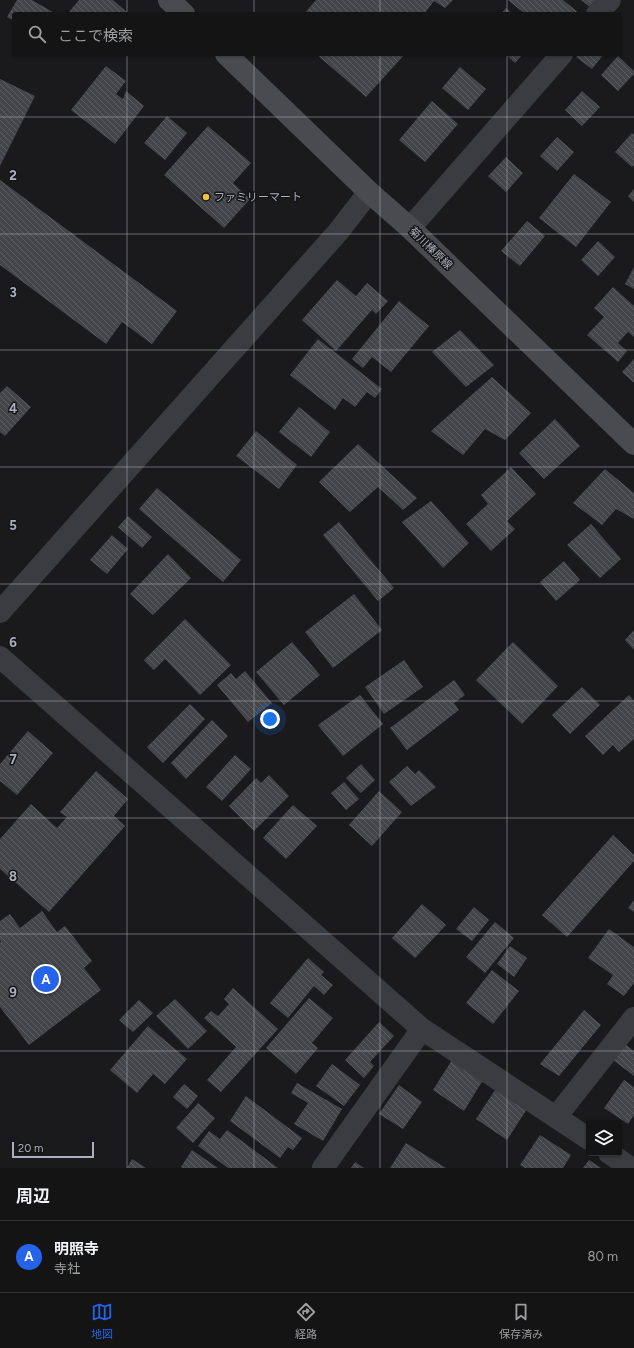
<!DOCTYPE html>
<html lang="ja">
<head>
<meta charset="utf-8">
<style>
	body { margin:0; font-family:Figtree,"Noto Sans JP",sans-serif; background:#212122; color:#f1f3f6 }
	.controls { position:absolute; right:12px; bottom:12px; display:grid; overflow:hidden; border-radius:4px; box-shadow:0 1px 3px #0004 }
	.controls button { width:36px; height:36px; display:grid; place-items:center; padding:0; border:0; border-bottom:1px solid #333334; background:#141415; color:#f1f3f6; font:20px sans-serif }
	.scale { position:absolute; left:12px; bottom:10px; width:82px; box-sizing:border-box; padding-left:4px; border:2px solid #adb0bc; border-top:0; font-size:11px; line-height:14px; white-space:nowrap; color:#adb0bc; -webkit-text-stroke:3px #151517; paint-order:stroke }
	.you { position:absolute; left:270px; top:719px; width:14px; height:14px; margin:-10px; border:3px solid #fff; border-radius:50%; background:#1a73e8; box-shadow:0 0 0 6px #1a73e833 }
	.badge { display:grid; place-items:center; width:26px; height:26px; border-radius:50%; background:#2563eb; color:#fff; font-size:13px; font-weight:700 }
	.pin { position:absolute; translate:-50% -50%; border:2px solid #fff; box-shadow:0 1px 4px #0006 }
	.list { margin:0; padding:0; list-style:none }
	h2 { display:flex; justify-content:space-between; align-items:center; height:52px; margin:0; padding:0 16px; font-size:17px }
	h2 small { font-size:13px; font-weight:400; color:#9d9ea0 }
	.list li { display:grid; grid-template-columns:26px 1fr auto; gap:12px; align-items:center; box-sizing:border-box; height:72px; padding:0 16px; border-top:1px solid #333334 }
	.list b { display:block; font-size:15px; white-space:nowrap }
	.list p { margin:0; font-size:13px; white-space:nowrap; color:#9d9ea0 }
	.list em { font-size:13px; font-style:normal; color:#9d9ea0 }
	.icon { flex:none; width:22px; height:22px; fill:none; stroke:currentColor; stroke-width:2; stroke-linecap:round; stroke-linejoin:round }
	.map { position:relative; flex:none; width:634px; height:1168px; overflow:hidden }
	.search { position:absolute; background:#141415; box-shadow:0 1px 3px #0004; left:12px; right:12px; top:12px; height:44px; display:flex; align-items:center; gap:10px; box-sizing:border-box; padding:0 14px; border-radius:4px; color:#9d9ea0; font-size:15px }
	.sheet { height:124px; background:#141415 }
	nav { display:flex; justify-content:space-around; align-items:center; box-sizing:border-box; height:56px; border-top:1px solid #333334; background:#141415; font-size:11px; color:#9d9ea0 }
	nav a { display:grid; justify-items:center; gap:2px }
	nav .on { color:#2563eb }
	.map>svg:first-child { display:block }
	.building { fill:url(#building-back-hatch) }
	.lines { fill:none; stroke-linecap:round; stroke-linejoin:round }
	.minor { stroke:#3b3c41; stroke-width:22 }
	.tertiary { stroke:#3b3c41; stroke-width:22 }
	.secondary { stroke:#494b51; stroke-width:22 }
	.grid { fill:none; stroke:#adb0bc; stroke-width:1; stroke-opacity:0.55 }
	.poi-dot { fill:#f0c03e; stroke:#151517; stroke-width:1.5 }
	.labels { text-anchor:middle; stroke-width:3; stroke-linejoin:round; paint-order:stroke }
	.poi-label { font-size:11px; fill:#adb0bc; stroke:#151517; text-anchor:start }
	.street-label { font-size:11px; fill:#adb0bc; stroke:#151517 }
	.grid-label { font-size:13px; text-anchor:middle; font-weight:bold; fill:#adb0bc; stroke:#151517; stroke-width:3; stroke-linejoin:round; paint-order:stroke }
</style>
</head>
<body>
<div class="map">
<svg width="634" height="1168" viewBox="0 0 634 1168">
	<defs>
		<pattern id="building-back-hatch" width="6" height="6" patternUnits="userSpaceOnUse"><rect width="6" height="6" fill="#444549"/><path d="M-1 5l2 2M0 0l6 6M5-1l2 2" fill="none" stroke="#5c5d61"/></pattern>
	</defs>
	<rect width="100%" height="100%" fill="#1a1a1c"/>
	<g class="building">
		<polygon points="17,0 32,0 56,14 14,14 14,21 7,17"/>
		<polygon points="79,0 113,0 129,14 73,14 69,12"/>
		<polygon points="316,0 453,0 445,8 434,1 424,14 304,14"/>
		<polygon points="508,0 563,0 579,13 578,14 525,14"/>
		<polygon points="581,0 598,0 591,8"/>
		<polygon points="506,8 512,14 501,14"/>
		<polygon points="316,54 405,54 366,97"/>
		<polygon points="505,54 523,54 515,63"/>
		<polygon points="579,54 604,54 592,69 576,57"/>
		<polygon points="618,56 634,71 634,74 618,91 601,75"/>
		<polygon points="106,66 126,81 116,94 123,99 126,91 144,106 115,144 71,110"/>
		<polygon points="460,67 486,89 468,110 442,88"/>
		<polygon points="0,79 35,96 0,166"/>
		<polygon points="582,91 600,107 582,126 565,110"/>
		<polygon points="432,101 458,124 425,162 399,140"/>
		<polygon points="167,116 187,133 165,160 144,143"/>
		<polygon points="208,126 251,163 233,183 250,199 224,228 164,175"/>
		<polygon points="632,133 634,135 634,165 632,167 615,152"/>
		<polygon points="557,137 574,152 557,171 540,156"/>
		<polygon points="506,157 523,173 506,192 488,176"/>
		<polygon points="574,174 611,202 576,247 539,218"/>
		<polygon points="0,180 177,311 152,344 122,322 106,344 0,265"/>
		<polygon points="634,189 634,202 628,196"/>
		<polygon points="527,221 545,236 520,266 501,251"/>
		<polygon points="598,241 615,257 598,276 581,260"/>
		<polygon points="634,267 634,289 625,284"/>
		<polygon points="337,280 356,296 367,283 388,301 376,314 372,310 336,351 302,320"/>
		<polygon points="613,287 634,306 634,337 628,332 618,343 627,351 618,362 587,335 604,317 594,308"/>
		<polygon points="399,301 429,326 391,372 372,357 363,368 352,359"/>
		<polygon points="460,330 494,365 466,387 432,352"/>
		<polygon points="318,339 382,389 375,398 367,392 355,407 343,398 335,410 290,375"/>
		<polygon points="634,359 634,383 622,372"/>
		<polygon points="492,377 531,413 505,440 485,429 463,455 431,431"/>
		<polygon points="7,386 31,407 5,436 0,432 0,393"/>
		<polygon points="299,407 330,432 311,457 279,432"/>
		<polygon points="555,419 580,446 544,479 519,453"/>
		<polygon points="256,431 297,465 279,489 236,456"/>
		<polygon points="358,444 417,498 403,510 378,487 350,512 319,482"/>
		<polygon points="511,467 536,494 507,521 515,529 491,551 466,524 488,504 481,495"/>
		<polygon points="605,469 634,493 634,519 616,509 602,525 573,503"/>
		<polygon points="157,488 241,560 223,582 139,509"/>
		<polygon points="431,501 469,543 443,568 402,522"/>
		<polygon points="128,516 152,537 142,548 118,527"/>
		<polygon points="339,522 394,588 378,601 323,535"/>
		<polygon points="591,524 621,559 600,578 567,545"/>
		<polygon points="112,535 128,549 107,574 90,560"/>
		<polygon points="168,554 191,578 153,615 130,594"/>
		<polygon points="564,561 580,580 556,601 540,582"/>
		<polygon points="354,594 382,630 333,668 305,632"/>
		<polygon points="185,619 231,665 200,695 165,659 154,670 144,660"/>
		<polygon points="634,630 634,650 625,640"/>
		<polygon points="292,642 320,675 284,705 256,672"/>
		<polygon points="513,642 558,686 522,724 476,680"/>
		<polygon points="404,660 423,687 384,714 365,687"/>
		<polygon points="245,671 272,703 248,722 217,685 231,673 236,679"/>
		<polygon points="454,680 465,695 454,703 459,710 407,750 390,728"/>
		<polygon points="582,687 600,705 570,734 552,715"/>
		<polygon points="360,695 383,724 343,756 318,725"/>
		<polygon points="629,695 634,701 634,739 619,752 613,745 603,755 585,736"/>
		<polygon points="190,704 205,719 163,763 147,747"/>
		<polygon points="212,720 228,736 186,779 171,763"/>
		<polygon points="28,731 53,753 17,795 0,781 0,764"/>
		<polygon points="235,755 251,769 222,801 206,787"/>
		<polygon points="361,764 375,780 361,793 346,778"/>
		<polygon points="407,766 415,774 419,770 436,787 411,806 389,782"/>
		<polygon points="96,771 128,799 114,816 125,826 49,912 0,869 0,839 31,804 57,828 67,817 60,812"/>
		<polygon points="269,775 289,796 254,831 229,806 256,778 261,783"/>
		<polygon points="344,782 359,799 346,810 331,793"/>
		<polygon points="379,791 402,812 372,846 349,825"/>
		<polygon points="293,805 317,826 286,859 263,838"/>
		<polygon points="613,835 634,855 634,861 567,937 542,915"/>
		<polygon points="634,900 634,912 628,908"/>
		<polygon points="422,904 446,925 415,958 392,938"/>
		<polygon points="474,907 489,920 472,941 456,929"/>
		<polygon points="42,911 57,932 65,926 92,961 84,968 101,990 29,1045 0,1007 0,943 1,942 0,940 0,921 10,914 20,928"/>
		<polygon points="495,922 514,938 485,973 466,957"/>
		<polygon points="609,929 634,947 634,985 633,984 624,996 607,984 613,975 588,958"/>
		<polygon points="510,946 527,958 514,977 497,964"/>
		<polygon points="308,958 324,972 321,975 333,985 324,995 314,986 288,1018 270,1003"/>
		<polygon points="492,970 519,991 493,1024 466,1003"/>
		<polygon points="233,988 278,1029 221,1092 207,1080 236,1047 204,1018 211,1011 218,1016 229,1004 224,999"/>
		<polygon points="309,998 333,1018 312,1043 318,1048 296,1074 266,1048"/>
		<polygon points="175,999 207,1031 188,1049 156,1016"/>
		<polygon points="139,1000 153,1013 133,1032 119,1020"/>
		<polygon points="584,1010 601,1025 559,1076 540,1064"/>
		<polygon points="379,1022 394,1036 370,1062 374,1066 364,1078 345,1060"/>
		<polygon points="148,1026 187,1059 165,1084 153,1074 137,1093 110,1070"/>
		<polygon points="625,1044 634,1051 634,1076 613,1060"/>
		<polygon points="452,1060 483,1080 464,1111 433,1090"/>
		<polygon points="332,1064 360,1085 344,1106 316,1086"/>
		<polygon points="624,1080 634,1087 634,1115 628,1124 604,1108"/>
		<polygon points="297,1083 342,1109 323,1141 294,1124 308,1103 291,1093"/>
		<polygon points="184,1084 198,1096 187,1109 173,1097"/>
		<polygon points="399,1085 422,1102 403,1129 379,1114"/>
		<polygon points="495,1090 527,1109 507,1140 476,1119"/>
		<polygon points="246,1096 302,1138 293,1150 288,1147 280,1158 230,1121"/>
		<polygon points="198,1103 215,1118 193,1143 176,1128"/>
		<polygon points="227,1130 278,1168 228,1168 198,1146 209,1131 220,1139"/>
		<polygon points="540,1135 571,1155 563,1168 525,1168 520,1165"/>
		<polygon points="406,1143 446,1168 390,1168"/>
		<polygon points="192,1150 218,1168 183,1168 181,1167"/>
		<polygon points="132,1159 146,1168 127,1168"/>
		<polygon points="589,1160 601,1168 583,1168"/>
		<polygon points="355,1162 364,1168 351,1168"/>
	</g>
	<g class="lines">
		<g class="minor">
			<polyline points="597,14 610,0"/>
			<polyline points="410,228 562,54"/>
			<polyline points="556,1117 634,1018"/>
		</g>
		<g class="tertiary">
			<polyline points="0,612 338,232 369,192"/>
			<polyline points="0,657 422,1029 589,1139"/>
			<polyline points="609,1153 631,1168"/>
			<polyline points="323,1168 422,1029"/>
		</g>
		<g class="secondary">
			<polyline points="169,0 184,14"/>
			<polyline points="226,54 369,192 410,228 634,444"/>
		</g>
	</g>
	<path class="grid" d="M127,0V14M254,0V14M380,0V14M507,0V14M127,54V1168M254,54V1168M380,54V1168M507,54V1168M0,117H634M0,234H634M0,350H634M0,467H634M0,584H634M0,701H634M0,818H634M0,934H634M0,1051H634"/>
	<circle class="poi-dot" cx="206" cy="197" r="4"/>
	<g class="labels">
		<g class="poi-label">
			<text x="214" y="201">ファミリーマート</text>
		</g>
		<g class="street-label">
			<text transform="translate(431 248) rotate(44)" y="4">菊川榛原線</text>
		</g>
	</g>
	<g class="grid-label">
		<text x="13" y="180">2</text>
		<text x="13" y="297">3</text>
		<text x="13" y="413">4</text>
		<text x="13" y="530">5</text>
		<text x="13" y="647">6</text>
		<text x="13" y="764">7</text>
		<text x="13" y="881">8</text>
		<text x="13" y="997">9</text>
	</g>
</svg>
<div class="controls">
<button><svg class="icon" aria-label="layers" viewBox="0 0 24 24"><path d="M12 4l9 5-9 5-9-5zM3 14l9 5 9-5"/></svg></button>
</div>
<div class="scale">20 m</div>
<div class="you"></div>
<div class="pin badge" style="left:46px;top:979px">A</div>
<div class="search"><svg class="icon" aria-label="search" viewBox="0 0 24 24"><circle cx="10" cy="10" r="6"/><path d="M15 15l6 6"/></svg>ここで検索</div>
</div>
<section class="sheet">
<h2>周辺<small></small></h2>
<ul class="list">
<li><span class="badge">A</span><div><b>明照寺</b><p>寺社</p></div><em>80 m</em></li>
</ul>
</section>
<nav>
<a class="on"><svg class="icon" aria-label="map" viewBox="0 0 24 24"><path d="M3 6l6-2 6 2 6-2v14l-6 2-6-2-6 2zM9 4v14M15 6v14"/></svg>地図</a>
<a><svg class="icon" aria-label="directions" viewBox="0 0 24 24"><path d="M12 3l9 9-9 9-9-9zM9 14v-3h6M13 9l2 2-2 2"/></svg>経路</a>
<a><svg class="icon" aria-label="saved" viewBox="0 0 24 24"><path d="M7 4h10v16l-5-4-5 4z"/></svg>保存済み</a>
</nav>
</body>
</html>
